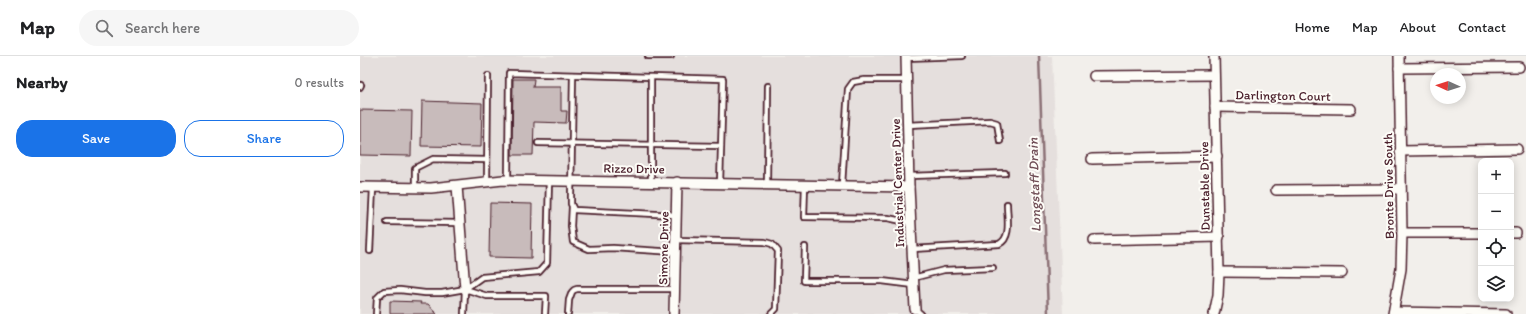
<!DOCTYPE html>
<html lang="en">
<head>
<meta charset="utf-8">
<style>
	body { margin:0; font-family:Itim,sans-serif; background:#f6f6f6; color:#202124 }
	.controls { position:absolute; right:12px; bottom:12px; display:grid; overflow:hidden; border-radius:8px; box-shadow:0 2px 10px #0003 }
	.controls button { width:36px; height:36px; display:grid; place-items:center; padding:0; border:0; border-bottom:1px solid #e0e0e0; background:#fff; color:#202124; font:20px sans-serif }
	.compass { position:absolute; left:1070px; top:12px; width:36px; height:36px; border-radius:50%; background:#fff; box-shadow:0 2px 10px #0003; rotate:273deg }
	.list { margin:0; padding:0; list-style:none }
	h2 { display:flex; justify-content:space-between; align-items:center; height:52px; margin:0; padding:0 16px; font-size:17px }
	h2 small { font-size:13px; font-weight:400; color:#757577 }
	.actions { display:flex; gap:8px; padding:12px 16px }
	.actions a { flex:1; padding:9px 0; border:1px solid #1a73e8; border-radius:16px; text-align:center; font-size:14px; color:#1a73e8 }
	.actions .main { background:#1a73e8; color:#fff }
	.icon { flex:none; width:22px; height:22px; fill:none; stroke:currentColor; stroke-width:2; stroke-linecap:round; stroke-linejoin:round }
	.map { position:relative; flex:none; width:1166px; height:258px; overflow:hidden }
	header { display:flex; align-items:center; gap:24px; box-sizing:border-box; height:56px; padding:0 20px; background:#fff; border-bottom:1px solid #e0e0e0 }
	header strong { font-size:19px }
	nav { display:flex; gap:22px; margin-inline-start:auto; font-size:14px }
	.search { width:280px; height:36px; background:#f6f6f6; display:flex; align-items:center; gap:10px; box-sizing:border-box; padding:0 14px; border-radius:22px; color:#757577; font-size:15px }
	main { display:flex }
	aside { flex:1; background:#fff }
	.map>svg:first-child { display:block }
	.built { fill:#e5dfdd }
	.lines { fill:none; stroke-linecap:round; stroke-linejoin:round }
	.stream { stroke:#8b6f75; stroke-width:2.5 }
	.building { fill:#c8bbbb; stroke:#4a1f2b }
	.service-casing { stroke:#4a1f2b; stroke-width:8 }
	.minor-casing { stroke:#4a1f2b; stroke-width:12 }
	.service { stroke:#fdfcf7; stroke-width:4.5 }
	.minor { stroke:#fdfcf7; stroke-width:9 }
	.labels { text-anchor:middle; stroke-width:4; stroke-linejoin:round; paint-order:stroke }
	.street-label { font-size:13px; fill:#4a1f2b; stroke:#fdfcf7 }
	.water-label { font-size:14px; font-style:italic; fill:#704e56; stroke:#fdfcf7 }
</style>
</head>
<body>
<header>
<strong>Map</strong>
<div class="search"><svg class="icon" aria-label="search" viewBox="0 0 24 24"><circle cx="10" cy="10" r="6"/><path d="M15 15l6 6"/></svg>Search here</div>
<nav><a>Home</a><a>Map</a><a>About</a><a>Contact</a></nav>
</header>
<main>
<aside>
<h2>Nearby<small>0 results</small></h2>
<ul class="list">
</ul>
<div class="actions"><a class="main">Save</a><a>Share</a></div>
</aside>
<div class="map">
<svg width="1166" height="258" viewBox="0 0 1166 258">
	<rect width="100%" height="100%" fill="#f2efeb"/>
	<filter id="ink" filterUnits="userSpaceOnUse"><feTurbulence type="fractalNoise" baseFrequency=".025" numOctaves="2"/><feDisplacementMap in="SourceGraphic" scale="8" xChannelSelector="R" yChannelSelector="G"/><feConvolveMatrix kernelMatrix="1 2 1 2 8 2 1 2 1" color-interpolation-filters="sRGB"/></filter>
	<g filter="url(#ink)">
		<polygon class="built" points="0,0 692,0 703,258 0,258"/>
		<g class="lines">
			<polyline class="stream" points="679,0 688,258"/>
		</g>
		<g class="building">
			<polygon points="153,23 174,23 173,31 201,31 201,55 207,55 206,67 174,66 173,99 152,99"/>
			<polygon points="62,45 122,47 121,91 61,90"/>
			<polygon points="0,54 52,55 51,100 0,99"/>
			<polygon points="130,147 172,148 171,202 129,201"/>
			<polygon points="30,245 61,246 60,248 68,248 77,258 30,258"/>
		</g>
		<g class="lines">
			<defs>
				<g id="service">
					<polyline points="288,0 311,0"/>
					<polyline points="546,2 602,0"/>
					<polyline points="213,19 211,140 211,148 214,154 316,159"/>
					<polyline points="0,31 1,29"/>
					<polyline points="548,69 630,65 637,67 640,85"/>
					<polyline points="178,87 361,90"/>
					<polyline points="549,120 645,117"/>
					<polyline points="148,124 149,17 363,23 360,127"/>
					<polyline points="127,126 128,20"/>
					<polyline points="291,126 291,21"/>
					<polyline points="407,128 408,30"/>
					<polyline points="445,129 444,161 528,162 551,167"/>
					<polyline points="482,129 488,33 493,26 504,24 547,24"/>
					<polyline points="55,132 55,112 73,103 127,104"/>
					<polyline points="212,151 211,170 213,186 229,193 253,192 315,196"/>
					<polyline points="27,166 100,167"/>
					<polyline points="316,184 405,186 412,188 418,195 416,253 411,258"/>
					<polyline points="445,191 444,225 522,225 554,229"/>
					<path d="M552,193L639,188C652,182 647,161 647,148"/>
					<polyline points="10,195 13,132"/>
					<polyline points="553,222 584,214 633,212"/>
					<polyline points="105,233 127,240 186,240 185,258"/>
					<polyline points="555,253 561,258"/>
					<polyline points="16,258 17,242 24,235 40,234 65,237 82,237 105,233 122,221 179,216 187,207 189,124"/>
					<polyline points="104,258 105,233"/>
					<polyline points="208,258 209,244 212,236 214,234 217,233 315,233"/>
				</g>
				<g id="minor">
					<polyline points="546,0 549,131 555,253"/>
					<polyline points="854,0 859,216 858,239 854,258"/>
					<polyline points="1039,12 1159,11"/>
					<polyline points="734,20 854,19"/>
					<polyline points="855,51 991,53"/>
					<polyline points="1040,95 1157,93"/>
					<polyline points="732,103 857,100"/>
					<polyline points="97,130 105,233"/>
					<polyline points="0,131 71,132 143,124 549,131"/>
					<polyline points="916,134 1041,133"/>
					<polyline points="1042,177 1121,177"/>
					<polyline points="1151,177 1156,177"/>
					<polyline points="734,184 859,181"/>
					<polyline points="859,216 982,217"/>
					<polyline points="1034,256 1146,258"/>
					<polyline points="314,258 317,126"/>
					<polyline points="1033,258 1041,213 1042,177 1039,0"/>
				</g>
			</defs>
			<use href="#service" class="service-casing"/>
			<use href="#minor" class="minor-casing"/>
			<use href="#service" class="service"/>
			<use href="#minor" class="minor"/>
		</g>
	</g>
	<g class="labels">
		<g class="street-label">
			<text transform="translate(923 39) rotate(1)" y="5">Darlington Court</text>
			<text transform="translate(274 112) rotate(1)" y="5">Rizzo Drive</text>
			<text transform="translate(537 127) rotate(-92)" y="5">Industrial Center Drive</text>
			<text transform="translate(844 130) rotate(-91)" y="5">Dunstable Drive</text>
			<text transform="translate(1028 130) rotate(-91)" y="5">Bronte Drive South</text>
			<text transform="translate(303 192) rotate(-89)" y="5">Simone Drive</text>
		</g>
		<g class="water-label">
			<text transform="translate(674 129) rotate(-92)" y="5">Longstaff Drain</text>
		</g>
	</g>
</svg>
<div class="controls">
<button>+</button>
<button>−</button>
<button><svg class="icon" aria-label="locate" viewBox="0 0 24 24"><circle cx="12" cy="12" r="6"/><path d="M12 2v4M12 18v4M2 12h4M18 12h4"/></svg></button>
<button><svg class="icon" aria-label="layers" viewBox="0 0 24 24"><path d="M12 4l9 5-9 5-9-5zM3 14l9 5 9-5"/></svg></button>
</div>
<svg class="compass" viewBox="-18 -18 36 36"><path d="M0-13l5 13h-10z" fill="#e53935"/><path d="M0 13l5-13h-10z" fill="#757577"/></svg>
</div>
</main>
</body>
</html>
